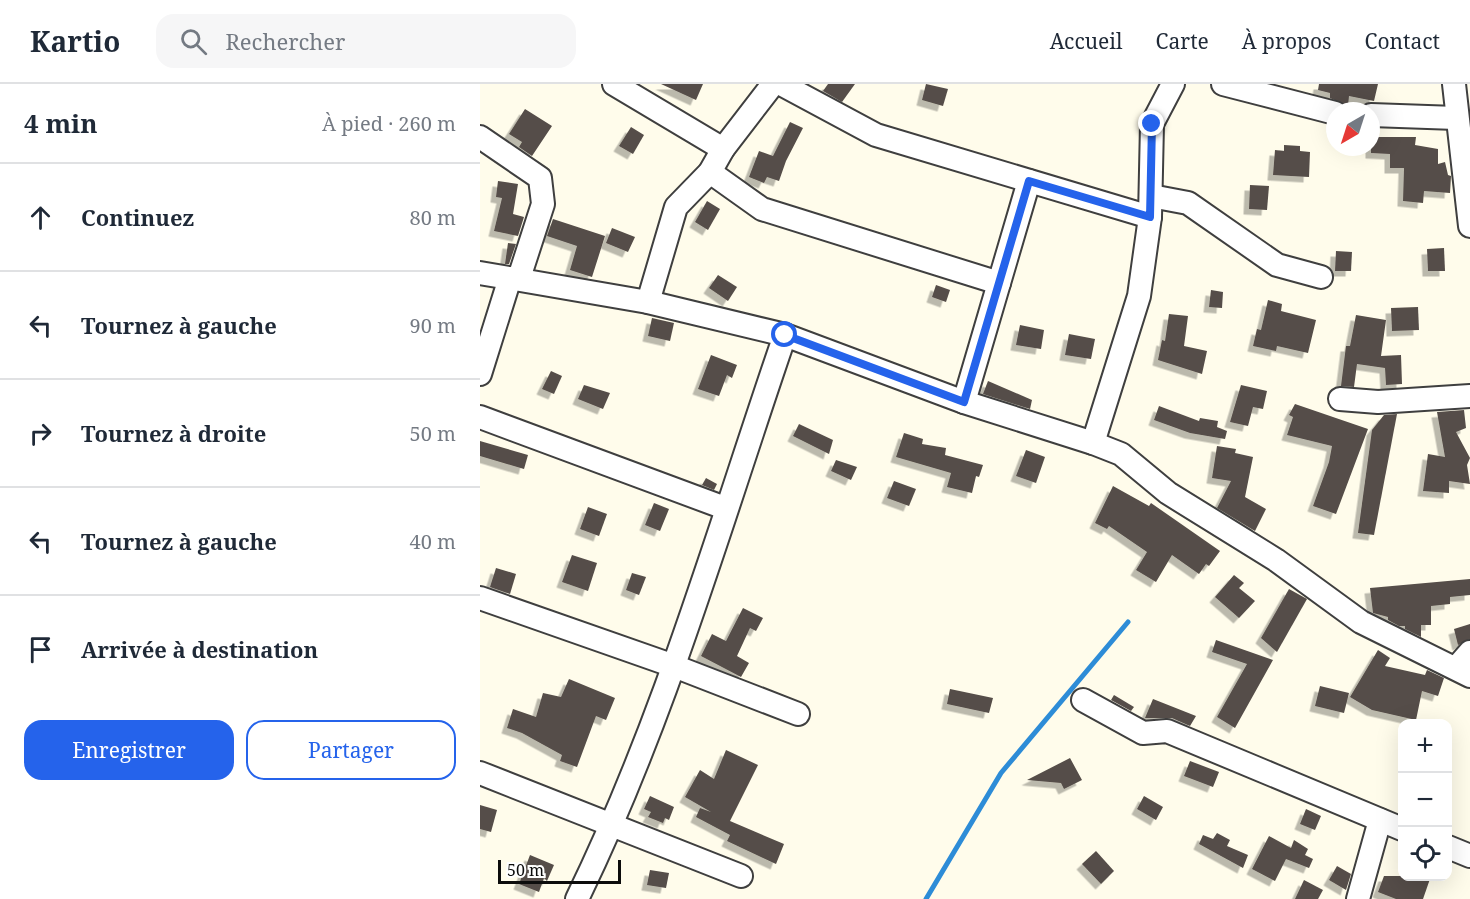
<!DOCTYPE html>
<html lang="fr">
<head>
<meta charset="utf-8">
<style>
	body { margin:0; font-family:"Noto Serif",serif; background:#f6f6f7; color:#1f2937 }
	.controls { position:absolute; right:18px; bottom:18px; display:grid; overflow:hidden; border-radius:12px; box-shadow:0 6px 24px #0002 }
	.controls button { width:54px; height:54px; display:grid; place-items:center; padding:0; border:0; border-bottom:2px solid #e0e1e3; background:#fff; color:#1f2937; font:30px sans-serif }
	.compass { position:absolute; left:846px; top:18px; width:54px; height:54px; border-radius:50%; background:#fff; box-shadow:0 6px 24px #0002; rotate:219deg }
	.scale { position:absolute; left:18px; bottom:15px; width:123px; box-sizing:border-box; padding-left:6px; border:3px solid #0c0c0c; border-top:0; font-size:16px; line-height:21px; white-space:nowrap; color:#0c0c0c; -webkit-text-stroke:4px #fff; paint-order:stroke }
	.stop { position:absolute; width:18px; height:18px; margin:-14px; border:4px solid #2563eb; border-radius:50%; background:#fff }
	.stop.end { background:#2563eb; border-color:#fff; box-shadow:0 2px 6px #0008 }
	.list { margin:0; padding:0; list-style:none }
	h2 { display:flex; justify-content:space-between; align-items:center; height:78px; margin:0; padding:0 24px; font-size:26px }
	h2 small { font-size:20px; font-weight:400; color:#747a83 }
	.list li { display:grid; grid-template-columns:39px 1fr auto; gap:18px; align-items:center; box-sizing:border-box; height:108px; padding:0 24px; border-top:2px solid #e0e1e3 }
	.list b { display:block; font-size:22px; white-space:nowrap }
	.list em { font-size:20px; font-style:normal; color:#747a83 }
	.actions { display:flex; gap:12px; padding:18px 24px }
	.actions a { flex:1; padding:14px 0; border:2px solid #2563eb; border-radius:18px; text-align:center; font-size:21px; color:#2563eb }
	.actions .main { background:#2563eb; color:#fff }
	.icon { flex:none; width:33px; height:33px; fill:none; stroke:currentColor; stroke-width:2; stroke-linecap:round; stroke-linejoin:round }
	.map { position:relative; flex:none; width:990px; height:815px; overflow:hidden }
	header { display:flex; align-items:center; gap:36px; box-sizing:border-box; height:84px; padding:0 30px; background:#fff; border-bottom:2px solid #e0e1e3 }
	header strong { font-size:28px }
	nav { display:flex; gap:33px; margin-inline-start:auto; font-size:21px }
	.search { width:420px; height:54px; background:#f6f6f7; display:flex; align-items:center; gap:15px; box-sizing:border-box; padding:0 21px; border-radius:18px; color:#747a83; font-size:22px }
	main { display:flex }
	aside { flex:1; background:#fff }
	.map>svg:first-child { display:block }
	.lines { fill:none; stroke-linecap:round; stroke-linejoin:round }
	.stream { stroke:#2d8cd7; stroke-width:5 }
	.building { fill:#554d48; filter:url(#shadow) }
	.minor-casing { stroke:#3f3f3f; stroke-width:26 }
	.minor { stroke:#fff; stroke-width:22 }
	.route { stroke:#2563eb; stroke-width:8 }
</style>
</head>
<body>
<header>
<strong>Kartio</strong>
<div class="search"><svg class="icon" aria-label="search" viewBox="0 0 24 24"><circle cx="10" cy="10" r="6"/><path d="M15 15l6 6"/></svg>Rechercher</div>
<nav><a>Accueil</a><a>Carte</a><a>À propos</a><a>Contact</a></nav>
</header>
<main>
<aside>
<h2>4 min<small>À pied · 260 m</small></h2>
<ul class="list">
<li><svg class="icon" aria-label="ahead" viewBox="0 0 24 24"><path d="M12 20V5M6 11l6-6 6 6"/></svg><div><b>Continuez</b></div><em>80 m</em></li>
<li><svg class="icon" aria-label="left" viewBox="0 0 24 24"><path d="M17 20v-9H6M10 6l-5 5 5 5"/></svg><div><b>Tournez à gauche</b></div><em>90 m</em></li>
<li><svg class="icon" aria-label="right" viewBox="0 0 24 24"><path d="M7 20v-9h11M14 6l5 5-5 5"/></svg><div><b>Tournez à droite</b></div><em>50 m</em></li>
<li><svg class="icon" aria-label="left" viewBox="0 0 24 24"><path d="M17 20v-9H6M10 6l-5 5 5 5"/></svg><div><b>Tournez à gauche</b></div><em>40 m</em></li>
<li><svg class="icon" aria-label="arrive" viewBox="0 0 24 24"><path d="M6 21V4h12l-3 4 3 4H6"/></svg><div><b>Arrivée à destination</b></div></li>
</ul>
<div class="actions"><a class="main">Enregistrer</a><a>Partager</a></div>
</aside>
<div class="map">
<svg width="990" height="815" viewBox="0 0 990 815">
	<defs>
		<filter id="shadow"><feDropShadow dx="-5.5" dy="5.5" stdDeviation="0" flood-color="#0004"/></filter>
	</defs>
	<rect width="100%" height="100%" fill="#fffceb"/>
	<g class="lines">
		<polyline class="stream" points="446,815 521,689 648,538"/>
	</g>
	<g class="building">
		<polygon points="181,0 223,0 216,16"/>
		<polygon points="348,0 375,0 362,18 343,7"/>
		<polygon points="446,0 468,5 463,22 442,16"/>
		<polygon points="839,0 898,0 894,17 869,12 868,22 850,14 850,9 838,6"/>
		<polygon points="45,25 72,42 52,72 39,63 42,58 29,50"/>
		<polygon points="310,38 323,44 306,77 299,97 287,93 284,99 269,93 279,67 293,72"/>
		<polygon points="151,43 164,51 153,70 139,62"/>
		<polygon points="891,53 936,53 935,61 958,65 958,80 965,78 968,91 971,92 970,109 944,107 943,119 923,117 924,84 910,84 910,70 891,69"/>
		<polygon points="804,61 820,62 820,67 830,68 829,93 793,91 795,66 804,67"/>
		<polygon points="18,97 38,100 33,130 44,133 38,152 14,147 22,114 16,113"/>
		<polygon points="770,101 789,102 787,126 769,125"/>
		<polygon points="227,117 240,125 228,146 215,138"/>
		<polygon points="73,135 125,152 112,193 90,186 97,162 67,152"/>
		<polygon points="132,144 155,153 148,168 126,159"/>
		<polygon points="28,159 36,160 29,180 25,180"/>
		<polygon points="964,164 965,187 948,187 947,165"/>
		<polygon points="856,167 872,168 871,187 855,187"/>
		<polygon points="238,191 257,203 248,217 229,204"/>
		<polygon points="456,201 470,206 466,218 452,213"/>
		<polygon points="731,206 743,208 742,224 729,223"/>
		<polygon points="788,216 802,220 801,227 836,236 828,269 797,262 796,267 773,262 777,245 781,246"/>
		<polygon points="938,223 939,246 912,247 911,224"/>
		<polygon points="689,230 708,232 704,262 727,267 722,290 678,276 682,256 685,257"/>
		<polygon points="876,231 906,236 901,272 921,271 922,300 906,301 905,284 877,280 874,303 861,302 866,262 870,262"/>
		<polygon points="172,234 194,239 190,257 168,252"/>
		<polygon points="540,241 564,246 561,265 536,261"/>
		<polygon points="589,250 615,255 611,275 585,271"/>
		<polygon points="231,271 257,281 252,294 247,291 239,312 218,305"/>
		<polygon points="71,287 82,292 74,310 62,305"/>
		<polygon points="508,297 552,316 550,325 503,310"/>
		<polygon points="104,301 130,309 123,325 98,315"/>
		<polygon points="761,301 787,307 783,325 773,323 768,342 750,338"/>
		<polygon points="815,320 888,345 856,430 833,422 849,378 852,362 807,351 813,333 809,331"/>
		<polygon points="679,322 719,337 720,334 738,337 737,343 747,347 745,355 710,349 674,336"/>
		<polygon points="984,326 986,344 976,348 990,374 987,381 990,400 969,397 969,409 943,407 948,370 965,373 957,328"/>
		<polygon points="917,330 894,451 878,449 892,346 904,331"/>
		<polygon points="319,340 353,356 349,370 313,352"/>
		<polygon points="424,349 443,355 442,360 466,364 465,371 503,381 499,393 496,392 492,409 467,403 471,389 416,373"/>
		<polygon points="0,357 48,371 44,385 0,372"/>
		<polygon points="737,362 756,365 755,369 773,373 765,413 786,425 775,447 737,424 751,397 732,394"/>
		<polygon points="546,366 565,373 556,399 536,392"/>
		<polygon points="356,376 377,383 371,396 351,387"/>
		<polygon points="226,394 237,400 234,406 222,401"/>
		<polygon points="414,397 436,405 429,422 407,414"/>
		<polygon points="633,402 669,422 671,419 740,467 729,482 726,480 719,490 692,471 676,498 656,486 667,468 629,442 627,445 615,439"/>
		<polygon points="174,419 189,425 180,447 165,441"/>
		<polygon points="108,423 127,430 119,452 100,445"/>
		<polygon points="92,471 117,479 108,507 82,498"/>
		<polygon points="16,484 36,490 30,510 10,503"/>
		<polygon points="152,489 166,493 159,511 146,506"/>
		<polygon points="754,491 764,499 759,504 775,517 759,534 735,513"/>
		<polygon points="990,495 990,511 970,513 970,520 951,522 951,541 941,541 941,553 925,545 925,542 919,542 908,536 908,533 893,529 890,504"/>
		<polygon points="809,505 827,515 797,568 781,554"/>
		<polygon points="263,524 283,534 276,547 270,544 257,572 269,579 261,593 221,572 232,550 246,557"/>
		<polygon points="990,540 990,555 978,561 974,545"/>
		<polygon points="736,556 793,576 755,644 737,633 767,580 732,568"/>
		<polygon points="898,566 910,574 905,582 945,591 947,586 964,594 958,612 942,607 936,636 892,626 870,613"/>
		<polygon points="89,595 135,614 126,636 116,632 97,683 80,677 82,671 42,649 27,644 33,625 56,633 63,609 81,613"/>
		<polygon points="840,602 869,609 864,629 835,622"/>
		<polygon points="470,605 513,614 509,629 467,620"/>
		<polygon points="634,611 654,623 651,627 631,616"/>
		<polygon points="673,615 716,632 710,642 692,634 665,634"/>
		<polygon points="246,666 278,681 250,737 304,760 296,780 247,757 250,751 216,733 220,724 231,728 205,713 220,686 234,695"/>
		<polygon points="590,674 602,696 584,705 581,699 547,696"/>
		<polygon points="710,677 739,688 733,703 704,692"/>
		<polygon points="170,712 194,723 189,736 185,734 183,739 168,733 171,728 164,725"/>
		<polygon points="664,712 683,723 676,736 657,725"/>
		<polygon points="0,721 17,726 11,748 0,745"/>
		<polygon points="826,725 841,732 835,746 820,740"/>
		<polygon points="737,749 750,756 747,762 768,771 763,784 719,760 723,751 733,755"/>
		<polygon points="789,752 811,764 814,756 828,765 825,771 833,775 829,784 806,775 795,797 772,785"/>
		<polygon points="616,767 634,787 621,800 602,780"/>
		<polygon points="50,771 74,781 67,797 64,794 59,808 39,800"/>
		<polygon points="857,782 871,790 866,806 849,796"/>
		<polygon points="170,786 189,789 186,804 167,801"/>
		<polygon points="904,792 951,792 943,815 916,815 898,808"/>
		<polygon points="824,796 843,806 838,815 815,815"/>
	</g>
	<g class="lines">
		<defs>
			<g id="minor">
				<polyline points="134,0 243,65"/>
				<polyline points="301,0 396,51 670,133"/>
				<polyline points="743,0 855,29"/>
				<polyline points="974,0 990,142"/>
				<polyline points="891,31 976,34"/>
				<polyline points="0,53 60,94 63,120 39,194"/>
				<polyline points="230,88 282,125 519,199"/>
				<polyline points="671,112 708,119 797,181 841,193"/>
				<polyline points="0,189 168,218 305,251 484,318 613,359 641,370 688,409 796,476 881,538 990,592"/>
				<polyline points="168,218 196,123 230,88 243,65 293,0"/>
				<polyline points="0,290 30,194"/>
				<polyline points="860,315 898,318 990,312"/>
				<polyline points="484,318 549,97"/>
				<polyline points="0,333 245,424"/>
				<polyline points="613,359 659,212 670,133 672,40 693,0"/>
				<polyline points="0,514 194,582 318,630"/>
				<polyline points="976,584 990,568"/>
				<polyline points="603,616 663,649 687,647 922,745"/>
				<polyline points="0,689 261,792"/>
				<polyline points="968,763 990,772"/>
				<path d="M97,815C185,635 240,440 305,251"/>
				<polyline points="878,815 900,736"/>
			</g>
		</defs>
		<use href="#minor" class="minor-casing"/>
		<use href="#minor" class="minor"/>
	</g>
	<g class="lines">
		<polyline class="route" points="305,251 484,318 549,97 670,133 672,40"/>
	</g>
</svg>
<div class="controls">
<button>+</button>
<button>−</button>
<button><svg class="icon" aria-label="locate" viewBox="0 0 24 24"><circle cx="12" cy="12" r="6"/><path d="M12 2v4M12 18v4M2 12h4M18 12h4"/></svg></button>
</div>
<svg class="compass" viewBox="-18 -18 36 36"><path d="M0-13l5 13h-10z" fill="#e53935"/><path d="M0 13l5-13h-10z" fill="#747a83"/></svg>
<div class="scale">50 m</div>
<div class="stop" style="left:305px;top:251px"></div>
<div class="stop end" style="left:672px;top:40px"></div>
</div>
</main>
</body>
</html>
